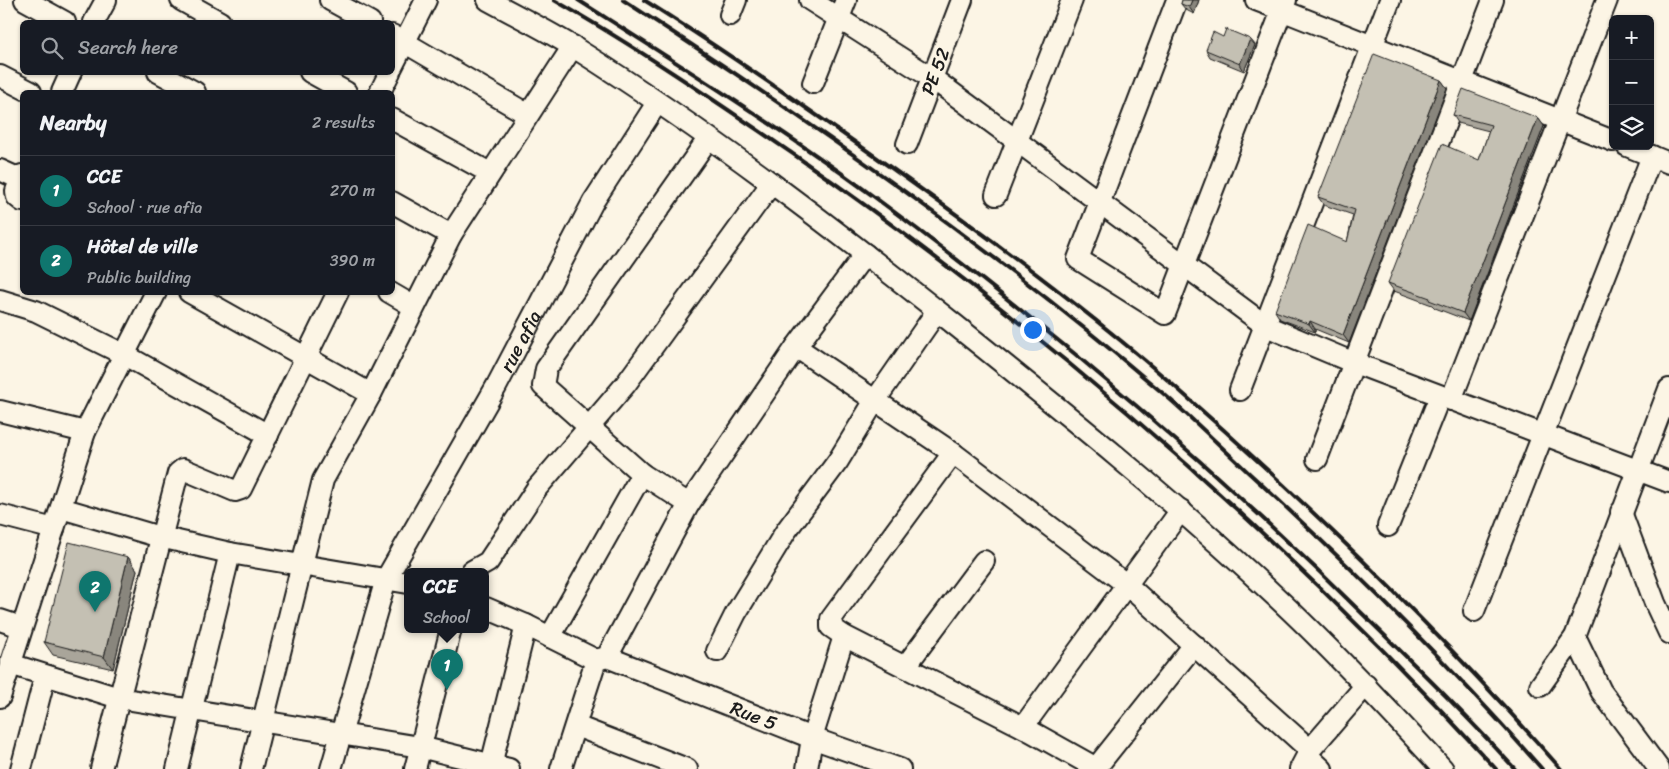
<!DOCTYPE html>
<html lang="en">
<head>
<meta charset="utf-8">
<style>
	body { margin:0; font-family:Sriracha,sans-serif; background:#20242c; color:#f1f3f6 }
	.controls { position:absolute; right:15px; top:15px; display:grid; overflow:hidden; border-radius:8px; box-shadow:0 1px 4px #0004 }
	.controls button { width:45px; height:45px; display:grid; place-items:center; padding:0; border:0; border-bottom:1px solid #363941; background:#171b24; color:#f1f3f6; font:25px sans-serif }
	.you { position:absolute; left:1032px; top:329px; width:18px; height:18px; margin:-12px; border:4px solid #fff; border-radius:50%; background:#1a73e8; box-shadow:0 0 0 8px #1a73e833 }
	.badge { display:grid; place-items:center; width:32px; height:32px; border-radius:50%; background:#0f766e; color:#fff; font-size:16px; font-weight:700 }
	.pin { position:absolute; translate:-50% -41px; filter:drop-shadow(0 1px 2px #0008) }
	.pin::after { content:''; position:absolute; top:26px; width:18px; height:15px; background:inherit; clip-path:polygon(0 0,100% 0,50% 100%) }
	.popup { position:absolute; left:404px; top:568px; width:85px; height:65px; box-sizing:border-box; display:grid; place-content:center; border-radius:8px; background:#171b24; filter:drop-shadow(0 1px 4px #0005); font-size:16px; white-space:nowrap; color:#9ea1a6 }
	.popup b { font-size:19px; color:#f1f3f6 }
	.popup::after { content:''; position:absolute; left:50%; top:100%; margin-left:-10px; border:10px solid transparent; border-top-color:#171b24 }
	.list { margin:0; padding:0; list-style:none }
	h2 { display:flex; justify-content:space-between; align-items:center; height:65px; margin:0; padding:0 20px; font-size:21px }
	h2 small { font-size:16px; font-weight:400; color:#9ea1a6 }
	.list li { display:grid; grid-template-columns:32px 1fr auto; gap:15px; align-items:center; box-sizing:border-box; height:70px; padding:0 20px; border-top:1px solid #363941 }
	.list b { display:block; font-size:19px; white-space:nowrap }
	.list p { margin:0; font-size:16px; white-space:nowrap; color:#9ea1a6 }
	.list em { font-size:16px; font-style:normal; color:#9ea1a6 }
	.icon { flex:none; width:28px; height:28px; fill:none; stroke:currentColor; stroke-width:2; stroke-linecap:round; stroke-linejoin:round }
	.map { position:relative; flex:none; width:1669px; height:769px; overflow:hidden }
	.search { position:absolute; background:#171b24; box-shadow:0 1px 4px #0004; left:20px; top:20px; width:375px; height:55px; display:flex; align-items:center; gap:12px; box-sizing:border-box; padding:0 18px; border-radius:8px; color:#9ea1a6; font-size:19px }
	.panel { position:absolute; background:#171b24; box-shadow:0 1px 4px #0004; left:20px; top:90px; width:375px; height:205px; border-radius:8px }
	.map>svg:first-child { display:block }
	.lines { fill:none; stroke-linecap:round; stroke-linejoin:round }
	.street-casing { stroke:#1c1c1c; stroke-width:24 }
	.street { stroke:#fcf5e5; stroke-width:20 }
	.rail { stroke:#1c1c1c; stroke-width:4 }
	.wall { fill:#a9a59a; stroke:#1c1c1c }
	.shaded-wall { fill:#89867d; stroke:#1c1c1c }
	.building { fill:#c4c0b3; stroke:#1c1c1c }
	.labels { text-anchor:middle; stroke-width:4; stroke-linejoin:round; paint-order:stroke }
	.street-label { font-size:19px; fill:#1c1c1c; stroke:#fcf5e5 }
</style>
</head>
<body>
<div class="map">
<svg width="1669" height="769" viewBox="0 0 1669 769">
	<rect width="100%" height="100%" fill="#fcf5e5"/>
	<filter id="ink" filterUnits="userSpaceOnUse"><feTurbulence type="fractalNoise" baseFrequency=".02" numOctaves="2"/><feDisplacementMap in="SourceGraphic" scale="10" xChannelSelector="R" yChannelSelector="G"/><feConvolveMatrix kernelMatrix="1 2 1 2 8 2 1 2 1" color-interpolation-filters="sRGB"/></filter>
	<g filter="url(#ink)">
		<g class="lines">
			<defs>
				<g id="street">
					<polyline points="25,0 65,22"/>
					<polyline points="181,0 220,22"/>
					<polyline points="330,0 370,22"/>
					<path d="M488,0C517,16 547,30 575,48C707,131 832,227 954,324C1064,412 1173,500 1275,596C1334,651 1389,710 1443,769"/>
					<polyline points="810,0 932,78 1266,326 1352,362 1669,482"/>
					<polyline points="1177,0 1078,259 1165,314 1286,0"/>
					<polyline points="1256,0 1613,141"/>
					<polyline points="730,15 736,0"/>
					<polyline points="94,22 106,0"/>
					<polyline points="392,35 527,114"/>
					<polyline points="392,67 426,0"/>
					<polyline points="158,72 195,92"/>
					<polyline points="310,72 346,92"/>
					<polyline points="0,76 31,92"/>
					<polyline points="813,83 846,0"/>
					<polyline points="62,92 71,72"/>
					<polyline points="380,92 390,72"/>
					<polyline points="392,119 490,173"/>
					<path id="s1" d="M907,144L962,0"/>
					<polyline points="1627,146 1669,163"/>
					<polyline points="0,170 20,179"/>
					<polyline points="22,175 16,191 17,197 22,201"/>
					<polyline points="996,195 1072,0"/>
					<polyline points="392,202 451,235"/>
					<polyline points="189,292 371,394"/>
					<polyline points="389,292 413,306"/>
					<polyline points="0,300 36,311 123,354 268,435"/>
					<polyline points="796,347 953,453 1126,584 1310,750"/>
					<polyline points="1240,390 1390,0"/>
					<polyline points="1451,400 1607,0"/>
					<polyline points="0,411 85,432"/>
					<polyline points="953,453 831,619 831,627 844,636 1023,727 1098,769"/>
					<polyline points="1317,459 1493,0"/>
					<polyline points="689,504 642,474 543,386 546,369 708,139"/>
					<polyline points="61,508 160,537 230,553 408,583"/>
					<polyline points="1621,512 1655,603 1669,633"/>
					<polyline points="0,515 54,529"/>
					<polyline points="1388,526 1440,396"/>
					<polyline points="472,571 488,562 537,488 625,385 771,184"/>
					<polyline points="486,608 526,625 596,660"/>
					<polyline points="1474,611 1652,156"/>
					<polyline points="0,620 21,627"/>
					<polyline points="550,637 642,474"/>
					<polyline points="1575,637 1601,691 1659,769"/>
					<polyline points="717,651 736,613 786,531 838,461 874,402 937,311"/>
					<path id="s2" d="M607,657L812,738L900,769"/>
					<polyline points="10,664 119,698 420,747 509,769"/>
					<polyline points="905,667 984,561"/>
					<polyline points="1540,686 1575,637 1669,389"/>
					<polyline points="0,697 85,432 156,292"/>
					<polyline points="576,726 687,769"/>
					<polyline points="1023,727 1181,510"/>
					<polyline points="1308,756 1322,769"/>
					<polyline points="1096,768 1194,645"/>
					<polyline points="21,769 45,676"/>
					<polyline points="101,769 178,473 183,469 235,491 241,489 338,292"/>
					<polyline points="177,769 230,553"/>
					<polyline points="251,769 323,480 371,394 451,235 573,46"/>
					<path id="s3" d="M331,769L386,579L496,387L593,202L657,103"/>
					<polyline points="415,769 451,629"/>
					<polyline points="490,769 526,625"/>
					<polyline points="561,769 596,660 607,657 689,504 796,347 865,254"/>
					<polyline points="807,769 812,738 844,636"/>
					<polyline points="1300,769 1310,750 1366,685"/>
				</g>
			</defs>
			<use href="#street" class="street-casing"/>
			<use href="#street" class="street"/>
			<g class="rail">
				<path d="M554,0C637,47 717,102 796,156C1050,333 1286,540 1496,769"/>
				<path d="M578,0C677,63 778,126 873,196C1050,327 1218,470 1374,625C1422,672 1470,719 1515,769"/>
				<path d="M623,0C811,121 995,250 1165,395C1194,420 1221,447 1249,473C1352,567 1450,665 1542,769"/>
				<path d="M644,0C711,42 775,86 839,131C953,211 1066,292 1171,383C1309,504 1440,632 1561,769"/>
			</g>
		</g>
		<g class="wall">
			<polygon points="1182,0 1199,0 1194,14 1186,10 1181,4"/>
			<polygon points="1223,37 1250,39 1255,45 1244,71 1210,57 1206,50"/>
			<polygon points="1441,80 1447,88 1349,343 1315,329 1315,332 1280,319 1275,311 1347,242 1353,215 1324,205 1318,197"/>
			<polygon points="1453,115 1538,118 1544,126 1469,321 1435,308 1432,305 1394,291 1388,283 1479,160 1489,131 1458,123"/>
			<polygon points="128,557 137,570 113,669 53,655 44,642"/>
		</g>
		<g class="shaded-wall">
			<polygon points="1192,0 1199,0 1194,14 1189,7"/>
			<polygon points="1250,39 1255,45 1244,71 1240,64"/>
			<polygon points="1441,80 1447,88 1349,343 1343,335"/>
			<polygon points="1538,118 1544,126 1469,321 1463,313"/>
			<polygon points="1310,321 1315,329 1315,332 1309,324"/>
			<polygon points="128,557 137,570 113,669 104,657"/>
		</g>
		<g class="building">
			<polygon points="1182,0 1192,0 1189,7 1181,4"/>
			<polygon points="1226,29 1250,39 1240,64 1206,50 1213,32 1223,37"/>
			<polygon points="1374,54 1441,80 1343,335 1310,321 1309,324 1275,311 1308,225 1347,242 1355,210 1318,197"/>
			<polygon points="1463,89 1538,118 1463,313 1429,300 1430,298 1388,283 1442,144 1479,160 1491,125 1453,115"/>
			<polygon points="69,542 128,557 104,657 44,642"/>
		</g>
	</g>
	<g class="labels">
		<g class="street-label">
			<text dy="7" stroke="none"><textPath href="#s1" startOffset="78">PE 52</textPath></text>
			<text dy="7" stroke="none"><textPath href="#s3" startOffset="471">rue afia</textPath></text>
			<text dy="7" stroke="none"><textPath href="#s2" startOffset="158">Rue 5</textPath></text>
		</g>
	</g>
</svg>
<div class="controls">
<button>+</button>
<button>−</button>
<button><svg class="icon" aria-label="layers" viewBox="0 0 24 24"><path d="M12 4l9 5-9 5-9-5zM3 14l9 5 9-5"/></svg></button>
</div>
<div class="you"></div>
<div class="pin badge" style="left:447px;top:690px">1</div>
<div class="popup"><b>CCE</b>School</div>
<div class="pin badge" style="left:95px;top:612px">2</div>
<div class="search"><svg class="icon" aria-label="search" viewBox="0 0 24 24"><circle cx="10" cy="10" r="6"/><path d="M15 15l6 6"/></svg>Search here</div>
<section class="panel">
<h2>Nearby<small>2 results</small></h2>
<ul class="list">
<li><span class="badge">1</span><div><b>CCE</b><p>School · rue afia</p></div><em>270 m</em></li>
<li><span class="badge">2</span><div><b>Hôtel de ville</b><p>Public building</p></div><em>390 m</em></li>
</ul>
</section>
</div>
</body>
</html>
